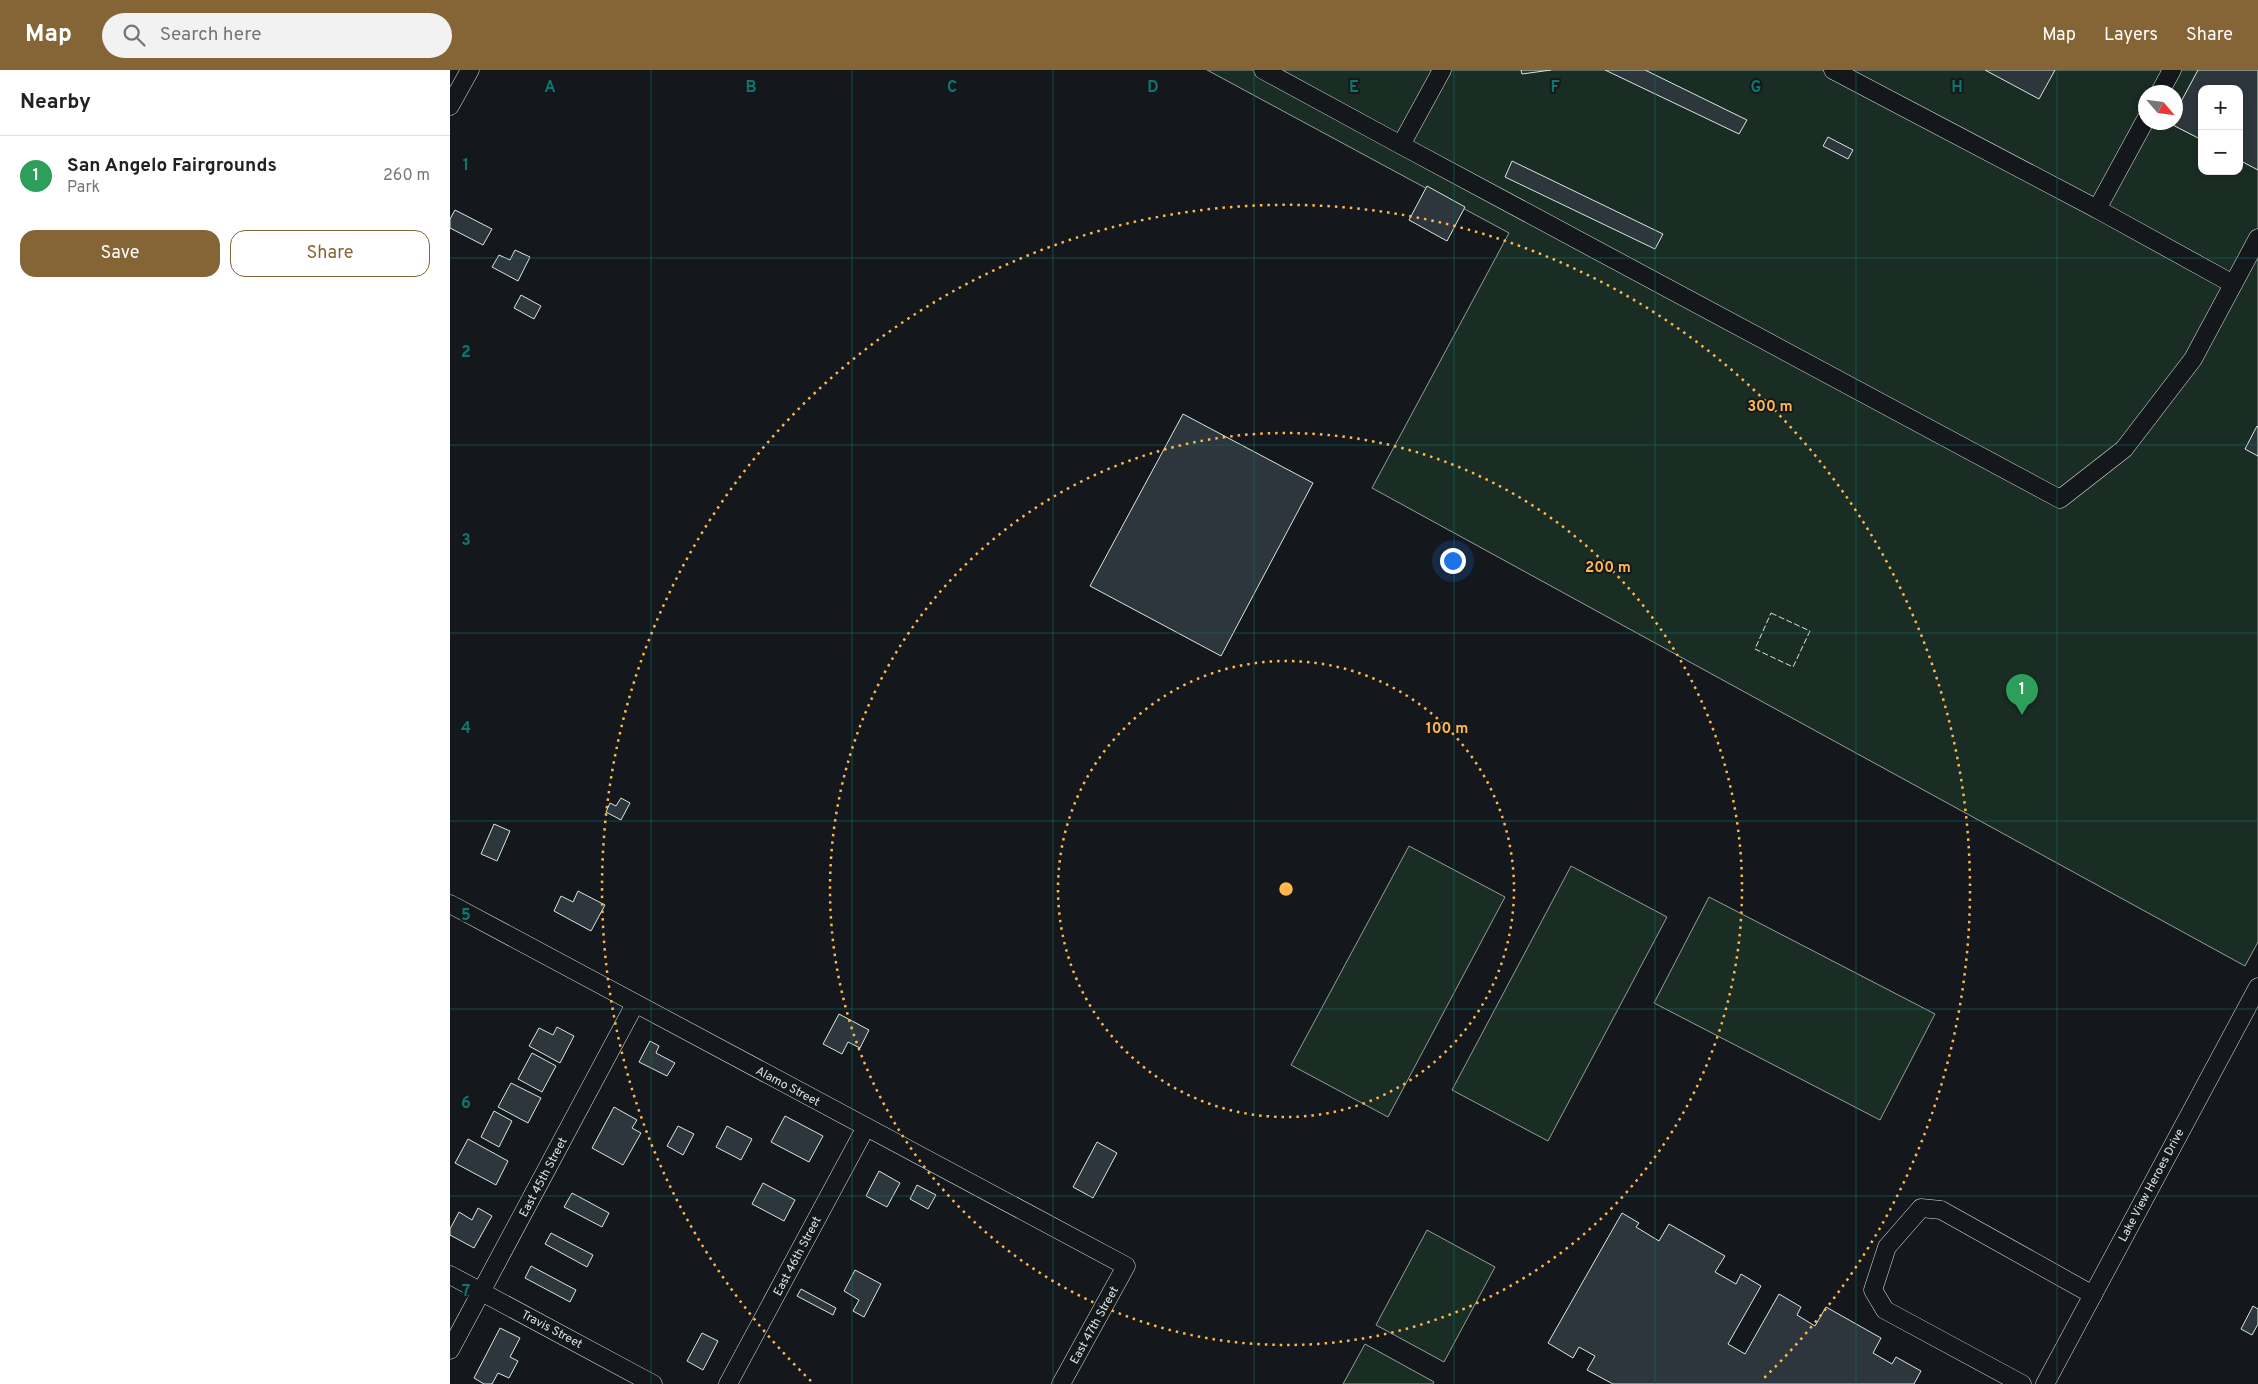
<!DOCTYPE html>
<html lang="en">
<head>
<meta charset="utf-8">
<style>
	body { margin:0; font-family:Overpass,sans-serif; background:#f2f2f2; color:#222 }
	.controls { position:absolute; right:15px; top:15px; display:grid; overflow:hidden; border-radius:10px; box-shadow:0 2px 8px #0003 }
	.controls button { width:45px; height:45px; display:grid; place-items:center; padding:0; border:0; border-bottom:1px solid #e0e0e0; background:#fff; color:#222; font:25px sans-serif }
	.compass { position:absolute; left:1688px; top:15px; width:45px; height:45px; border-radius:50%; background:#fff; box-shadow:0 2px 8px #0003; rotate:118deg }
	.you { position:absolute; left:1002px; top:490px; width:18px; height:18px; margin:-12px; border:4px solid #fff; border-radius:50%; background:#1a73e8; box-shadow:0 0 0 8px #1a73e833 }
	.badge { display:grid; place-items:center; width:32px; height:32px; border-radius:50%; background:#856535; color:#fff; font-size:16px; font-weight:700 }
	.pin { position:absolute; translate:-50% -41px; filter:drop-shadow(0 1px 2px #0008) }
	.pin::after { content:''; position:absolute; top:26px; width:18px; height:15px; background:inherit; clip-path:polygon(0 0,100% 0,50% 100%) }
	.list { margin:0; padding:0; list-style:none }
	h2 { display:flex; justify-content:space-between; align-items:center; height:65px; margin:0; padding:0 20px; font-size:21px }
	h2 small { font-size:16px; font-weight:400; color:#767676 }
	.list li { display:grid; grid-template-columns:32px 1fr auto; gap:15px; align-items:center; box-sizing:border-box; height:80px; padding:0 20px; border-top:1px solid #e0e0e0 }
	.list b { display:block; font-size:19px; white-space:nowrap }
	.list p { margin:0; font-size:16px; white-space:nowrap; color:#767676 }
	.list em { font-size:16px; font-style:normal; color:#767676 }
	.actions { display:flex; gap:10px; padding:15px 20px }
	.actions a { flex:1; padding:11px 0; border:1px solid #856535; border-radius:15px; text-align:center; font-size:18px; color:#856535 }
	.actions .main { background:#856535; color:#fff }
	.icon { flex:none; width:28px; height:28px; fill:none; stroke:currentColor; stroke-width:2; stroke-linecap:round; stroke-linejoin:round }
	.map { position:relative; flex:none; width:1808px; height:1314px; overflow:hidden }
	header { display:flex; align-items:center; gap:30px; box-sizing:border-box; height:70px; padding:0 25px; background:#856535; color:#fff }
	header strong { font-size:24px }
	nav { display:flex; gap:28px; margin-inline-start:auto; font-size:18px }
	.search { width:350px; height:45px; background:#f2f2f2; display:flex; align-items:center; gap:12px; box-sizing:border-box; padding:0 18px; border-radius:28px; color:#767676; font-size:19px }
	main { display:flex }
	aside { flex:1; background:#fff }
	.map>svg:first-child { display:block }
	.green { fill:#1a2d24; stroke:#939e99; fill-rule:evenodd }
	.building { fill:#2c363c; stroke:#d8e6dc }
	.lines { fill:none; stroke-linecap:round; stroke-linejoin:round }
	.minor-casing { stroke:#d8e6dc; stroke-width:19 }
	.minor { stroke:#14181c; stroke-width:18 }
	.fence { stroke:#d8e6dc; stroke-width:1; stroke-dasharray:6 2.5; stroke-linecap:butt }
	.grid { fill:none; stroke:#0f766e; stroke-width:1; stroke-opacity:0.55 }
	.ring { fill:none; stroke:#ffb74d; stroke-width:2.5; stroke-dasharray:2.5 5 }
	.labels { text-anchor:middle; stroke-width:4; stroke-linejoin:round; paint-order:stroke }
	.street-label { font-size:12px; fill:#d8e6dc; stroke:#14181c }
	.grid-label { font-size:16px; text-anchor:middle; font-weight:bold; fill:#0f766e; stroke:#14181c; stroke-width:4; stroke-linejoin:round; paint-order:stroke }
	.centre { fill:#ffb74d; stroke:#14181c; stroke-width:2.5 }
	.ring-label { font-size:15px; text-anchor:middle; font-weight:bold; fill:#ffb74d; stroke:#14181c; stroke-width:4; stroke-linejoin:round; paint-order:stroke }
</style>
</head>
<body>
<header>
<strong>Map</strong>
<div class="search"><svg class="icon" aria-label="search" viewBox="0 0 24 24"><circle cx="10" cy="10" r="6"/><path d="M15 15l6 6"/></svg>Search here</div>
<nav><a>Map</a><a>Layers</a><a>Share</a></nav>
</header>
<main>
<aside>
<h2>Nearby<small></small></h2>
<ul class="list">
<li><span class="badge" style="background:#2e9e5b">1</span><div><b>San Angelo Fairgrounds</b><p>Park</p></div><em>260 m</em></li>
</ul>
<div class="actions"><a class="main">Save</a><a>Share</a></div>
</aside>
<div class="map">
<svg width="1808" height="1314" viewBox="0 0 1808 1314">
	<rect width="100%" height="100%" fill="#14181c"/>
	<g class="green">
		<path d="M757,0H1808V872L1795,896L922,418L1059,163ZM1752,19H1789V101H1752ZM1696,22H1726V52H1696Z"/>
		<polygon points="959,776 1055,827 938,1047 841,995"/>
		<polygon points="1121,796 1217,847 1098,1071 1002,1020"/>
		<polygon points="1259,827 1485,944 1430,1050 1204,933"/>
		<polygon points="977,1160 1045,1197 994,1292 926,1255"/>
		<polygon points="915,1274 984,1312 983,1314 893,1314"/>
	</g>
	<g class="building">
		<polygon points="1071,0 1101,0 1072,4"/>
		<polygon points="1155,0 1195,0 1297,50 1289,64"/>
		<polygon points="1535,0 1605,0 1589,29"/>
		<polygon points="1748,0 1808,0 1808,100 1789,90 1789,19 1752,19 1752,70 1719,53 1726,52 1726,41"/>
		<polygon points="1378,67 1403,80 1398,89 1373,76"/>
		<polygon points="1062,91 1213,164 1205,179 1055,107"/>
		<polygon points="977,116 1015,137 997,171 959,150"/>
		<polygon points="5,140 42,159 33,175 0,158 0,149"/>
		<polygon points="65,180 80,187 68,211 42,197 49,185 60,190"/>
		<polygon points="71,225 91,236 84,249 64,238"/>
		<polygon points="733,344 863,413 771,586 640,516"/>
		<polygon points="1807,356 1808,357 1808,386 1795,379"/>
		<polygon points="171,728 180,733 171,750 156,742 160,733 166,736"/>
		<polygon points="44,754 60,761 47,791 31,784"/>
		<polygon points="128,821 155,835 141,861 104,841 111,826 123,832"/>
		<polygon points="389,944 419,960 410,978 398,972 392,984 373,974"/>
		<polygon points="107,957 124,966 110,993 79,976 89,958 103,965"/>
		<polygon points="200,971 209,976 206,983 225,993 217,1006 189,992"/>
		<polygon points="82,983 106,996 92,1022 68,1009"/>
		<polygon points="61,1013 91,1028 78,1053 48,1037"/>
		<polygon points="164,1037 187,1050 182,1058 191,1063 173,1095 142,1078"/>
		<polygon points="44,1041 62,1051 49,1077 31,1067"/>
		<polygon points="335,1046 373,1066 359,1092 321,1072"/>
		<polygon points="228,1056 244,1064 233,1085 217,1076"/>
		<polygon points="277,1056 302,1069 291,1090 266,1077"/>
		<polygon points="18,1069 58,1091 46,1115 5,1093"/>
		<polygon points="647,1072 667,1083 643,1128 623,1117"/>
		<polygon points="429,1101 450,1113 437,1137 416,1126"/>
		<polygon points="313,1113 345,1130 334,1151 302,1134"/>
		<polygon points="467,1115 486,1125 478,1139 460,1129"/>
		<polygon points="122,1123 159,1143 152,1157 114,1137"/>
		<polygon points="28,1138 42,1146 24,1178 0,1165 0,1159 9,1142 22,1150"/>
		<polygon points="1172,1143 1189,1153 1186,1157 1209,1171 1219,1154 1275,1186 1265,1202 1286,1214 1291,1204 1311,1216 1278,1274 1295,1284 1329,1224 1351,1237 1347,1245 1365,1256 1376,1237 1431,1268 1423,1283 1442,1294 1446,1287 1471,1301 1464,1314 1163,1314 1137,1300 1145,1286 1129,1277 1123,1288 1098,1273"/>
		<polygon points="101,1163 143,1185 137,1197 95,1174"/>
		<polygon points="81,1196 126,1220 120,1232 75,1208"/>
		<polygon points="405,1200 431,1214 414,1247 403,1241 409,1230 394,1221"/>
		<polygon points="351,1219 386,1238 383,1245 347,1226"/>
		<polygon points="1803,1236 1808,1239 1808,1254 1802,1265 1791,1259"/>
		<polygon points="50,1258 70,1268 60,1287 68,1291 59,1308 48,1303 42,1314 34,1314 24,1308"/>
		<polygon points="252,1263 268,1271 253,1300 237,1291"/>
	</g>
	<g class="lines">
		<defs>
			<g id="minor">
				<polyline points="813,0 951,75"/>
				<polyline points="992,0 951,75 1610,429 1674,379 1743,289 1808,168"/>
				<polyline points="1383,0 1647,139"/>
				<polyline points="1710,22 1722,0"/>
				<polyline points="0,36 20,0"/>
				<polyline points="1696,49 1647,139 1783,214"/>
				<polyline points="0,834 676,1196 611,1314"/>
				<polyline points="0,1205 203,1314"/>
				<polyline points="0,1280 185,934"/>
				<polyline points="278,1314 416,1057"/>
				<polyline points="1572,1314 1435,1240 1423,1220 1437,1177 1471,1138 1491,1140 1643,1225"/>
				<polyline points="1595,1314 1808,917"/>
			</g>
		</defs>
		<use href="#minor" class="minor-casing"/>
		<use href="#minor" class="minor"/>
		<polygon class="fence" points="1321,543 1360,561 1343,597 1305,579"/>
	</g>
	<path class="grid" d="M201,0V1314M402,0V1314M603,0V1314M804,0V1314M1004,0V1314M1205,0V1314M1406,0V1314M1607,0V1314M0,188H1808M0,375H1808M0,563H1808M0,751H1808M0,939H1808M0,1126H1808"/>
	<g class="ring">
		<circle cx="836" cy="819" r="228"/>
		<circle cx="836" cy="819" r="456"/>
		<path d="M361 1311A684 684 0 1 1 1311 1311"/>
	</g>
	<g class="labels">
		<g class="street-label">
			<text transform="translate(338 1016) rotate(28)" y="4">Alamo Street</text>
			<text transform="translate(93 1107) rotate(-62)" y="4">East 45th Street</text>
			<text transform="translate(1701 1115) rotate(-62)" y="4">Lake View Heroes Drive</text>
			<text transform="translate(347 1186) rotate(-62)" y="4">East 46th Street</text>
			<text transform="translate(644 1255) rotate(-61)" y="4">East 47th Street</text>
			<text transform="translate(102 1259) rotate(28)" y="4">Travis Street</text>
		</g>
	</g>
	<g class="grid-label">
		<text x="100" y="22">A</text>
		<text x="301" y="22">B</text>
		<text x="502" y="22">C</text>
		<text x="703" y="22">D</text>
		<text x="904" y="22">E</text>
		<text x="1105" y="22">F</text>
		<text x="1306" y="22">G</text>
		<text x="1507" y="22">H</text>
		<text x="16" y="100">1</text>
		<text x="16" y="287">2</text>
		<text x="16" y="475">3</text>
		<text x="16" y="663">4</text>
		<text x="16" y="850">5</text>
		<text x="16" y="1038">6</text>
		<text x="16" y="1226">7</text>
	</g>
	<circle cx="836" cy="819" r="8" class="centre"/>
	<g class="ring-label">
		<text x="1320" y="341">300 m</text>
		<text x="1158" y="502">200 m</text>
		<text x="997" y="663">100 m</text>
	</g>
</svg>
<div class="controls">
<button>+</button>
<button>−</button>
</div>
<svg class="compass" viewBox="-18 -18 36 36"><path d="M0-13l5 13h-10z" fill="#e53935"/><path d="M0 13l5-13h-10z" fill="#767676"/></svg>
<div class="you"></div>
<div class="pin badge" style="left:1572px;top:645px;background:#2e9e5b">1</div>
</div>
</main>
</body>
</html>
